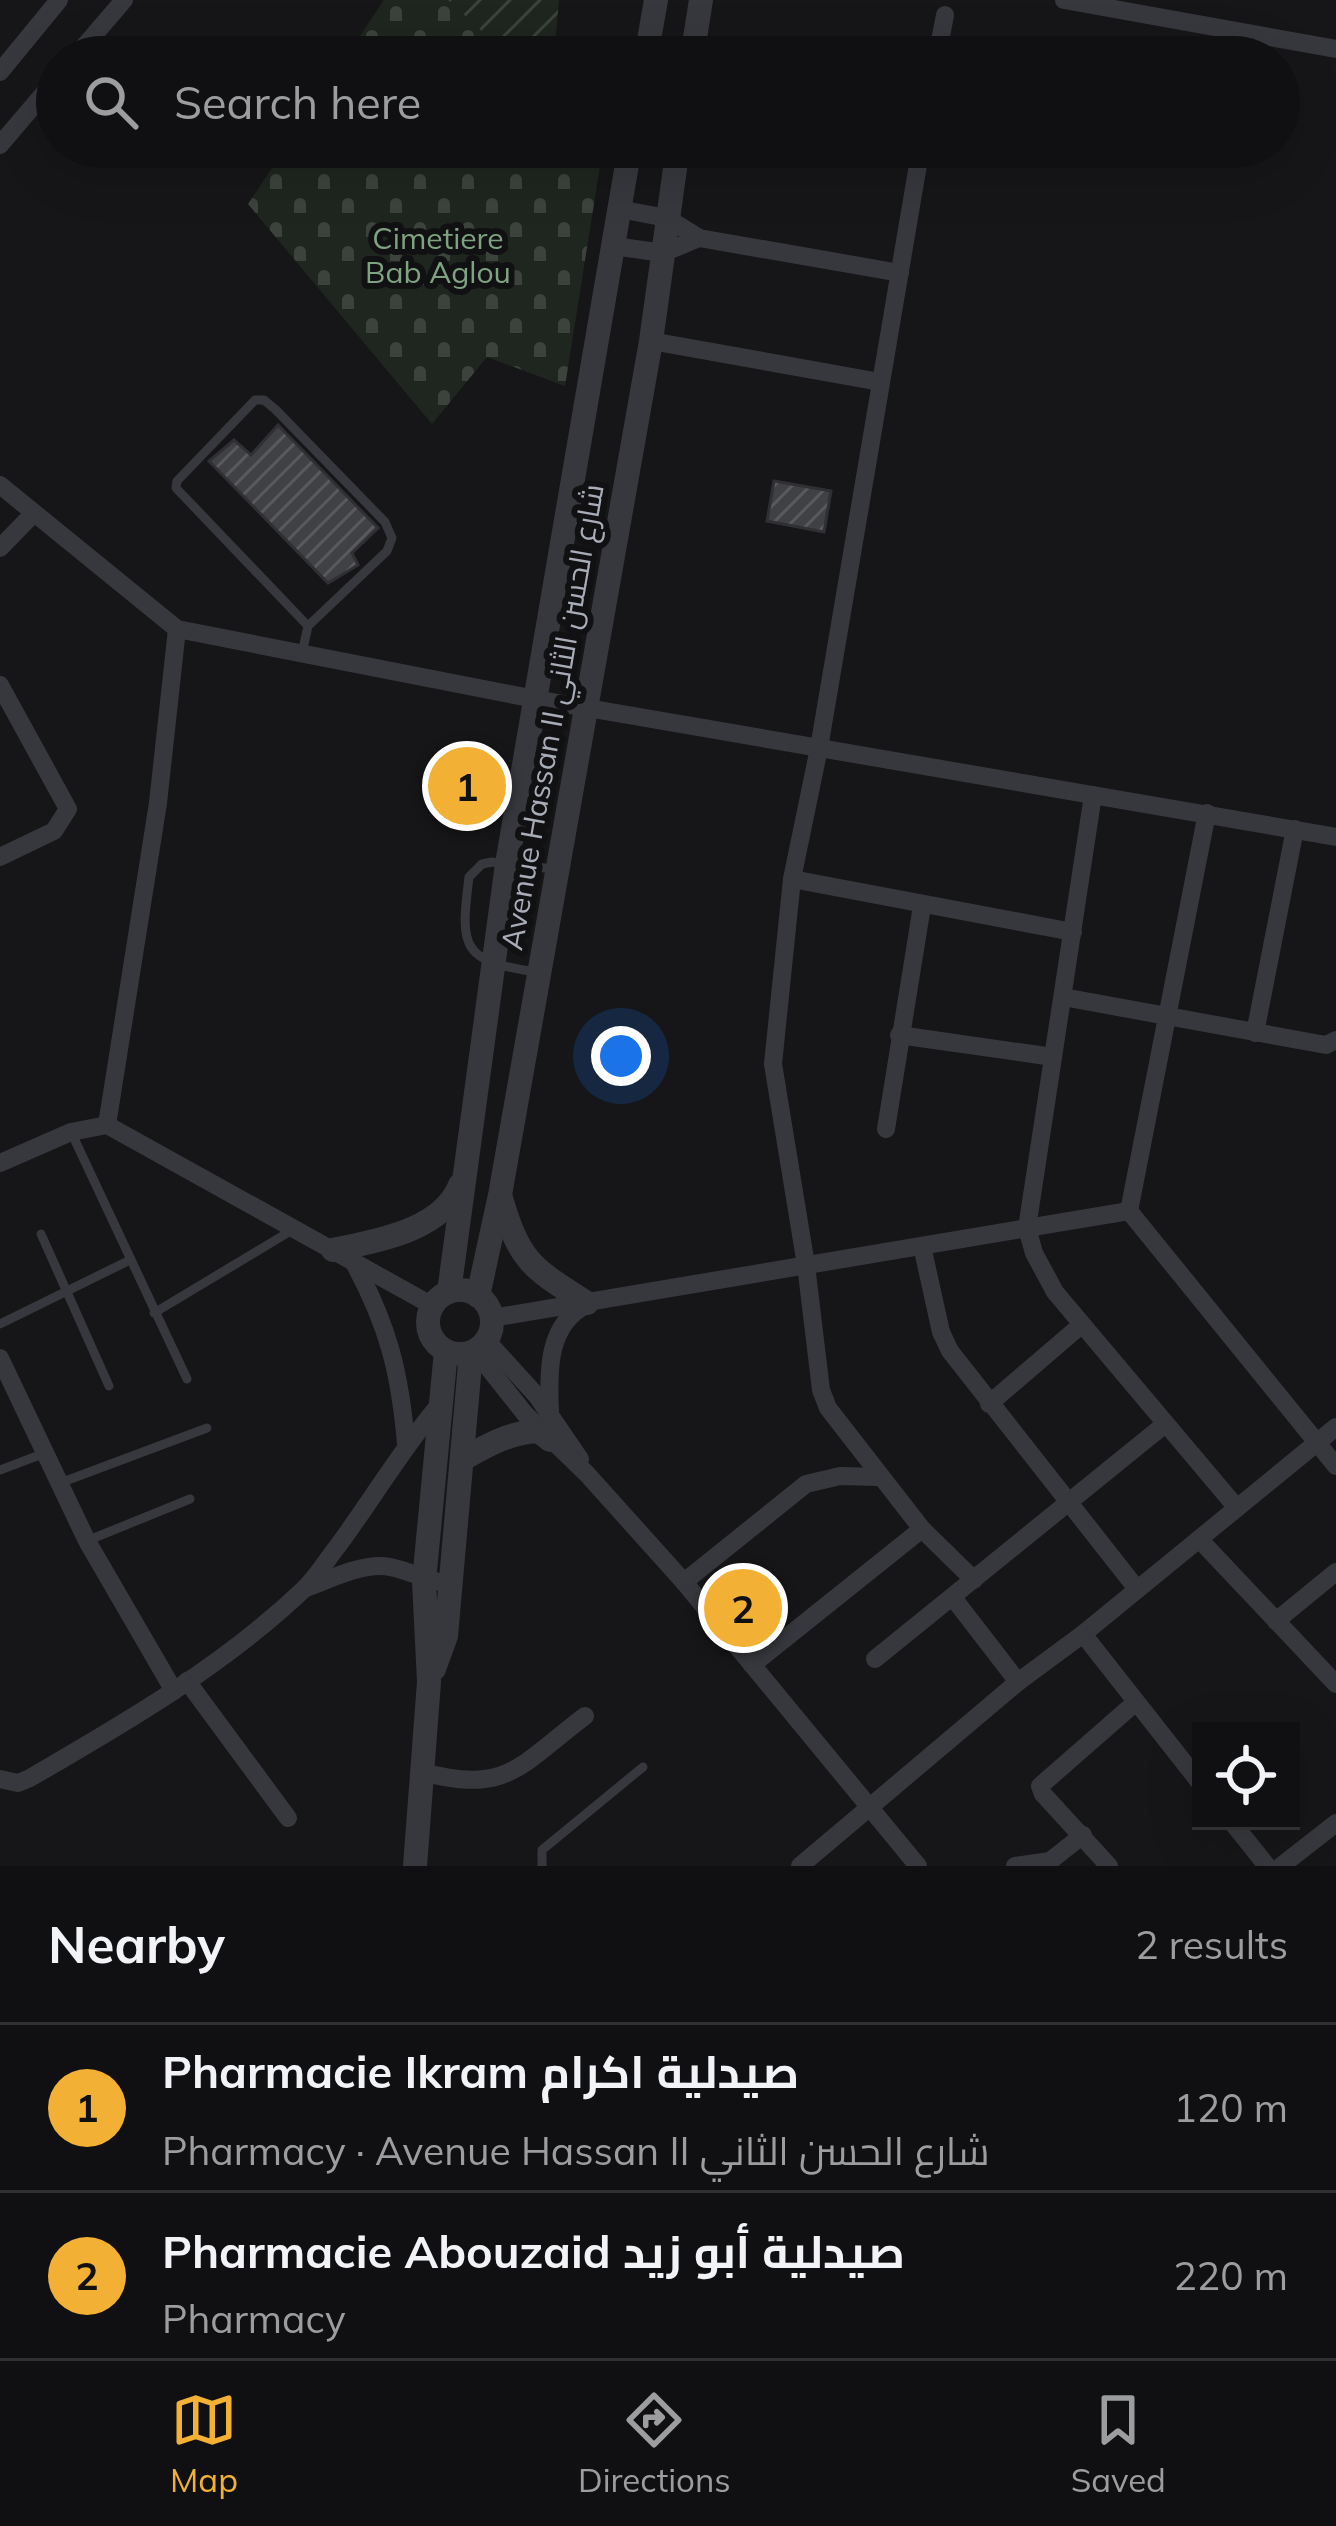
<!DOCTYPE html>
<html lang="en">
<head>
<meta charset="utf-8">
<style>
	body { margin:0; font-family:Mulish,Cairo,sans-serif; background:#1e1e20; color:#f1f3f6 }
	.controls { position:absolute; right:36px; bottom:36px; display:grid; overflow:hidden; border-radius:0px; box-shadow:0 12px 48px #0002 }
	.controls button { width:108px; height:108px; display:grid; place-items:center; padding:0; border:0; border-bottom:3px solid #303032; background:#101012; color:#f1f3f6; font:60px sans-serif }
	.you { position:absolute; left:621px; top:1056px; width:42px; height:42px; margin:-30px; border:9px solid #fff; border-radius:50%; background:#1a73e8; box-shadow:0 0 0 18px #1a73e833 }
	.badge { display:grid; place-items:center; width:78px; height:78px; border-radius:50%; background:#f2b134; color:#111; font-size:39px; font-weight:700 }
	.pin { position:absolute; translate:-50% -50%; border:6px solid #fff; box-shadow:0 3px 12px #0006 }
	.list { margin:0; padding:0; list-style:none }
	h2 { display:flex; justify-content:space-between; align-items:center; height:156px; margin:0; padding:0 48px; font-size:51px }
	h2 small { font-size:39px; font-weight:400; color:#9c9d9f }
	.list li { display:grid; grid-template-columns:78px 1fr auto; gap:36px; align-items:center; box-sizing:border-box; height:168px; padding:0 48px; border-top:3px solid #303032 }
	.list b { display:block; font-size:45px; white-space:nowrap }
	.list p { margin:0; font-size:39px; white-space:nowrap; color:#9c9d9f }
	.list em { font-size:39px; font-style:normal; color:#9c9d9f }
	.icon { flex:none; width:66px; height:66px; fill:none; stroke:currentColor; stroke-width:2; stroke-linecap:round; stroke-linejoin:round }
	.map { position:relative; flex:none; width:1336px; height:1866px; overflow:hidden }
	.search { position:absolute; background:#101012; box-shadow:0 12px 48px #0002; left:36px; right:36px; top:36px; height:132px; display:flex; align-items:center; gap:30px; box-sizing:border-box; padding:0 42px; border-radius:66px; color:#9c9d9f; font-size:45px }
	.sheet { height:492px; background:#101012 }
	nav { display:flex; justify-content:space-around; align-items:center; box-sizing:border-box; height:168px; border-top:3px solid #303032; background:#101012; font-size:33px; color:#9c9d9f }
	nav a { display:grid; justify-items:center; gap:6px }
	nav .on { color:#f2b134 }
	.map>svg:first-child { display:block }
	.cemetery { fill:url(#cemetery-stones) }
	.garden { fill:url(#garden-furrows) }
	.building { fill:url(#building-hatch); stroke:#303034; stroke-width:3 }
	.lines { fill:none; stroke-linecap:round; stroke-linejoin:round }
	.service { stroke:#37383d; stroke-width:9 }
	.minor { stroke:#37383d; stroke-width:18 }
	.tertiary { stroke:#37383d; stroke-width:24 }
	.labels { text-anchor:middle; stroke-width:12; stroke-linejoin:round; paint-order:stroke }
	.park-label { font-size:30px; fill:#7fa381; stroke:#111113 }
	.street-label { font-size:30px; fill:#a8adb8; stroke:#111113 }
</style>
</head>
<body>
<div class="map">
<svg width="1336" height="1866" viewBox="0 0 1336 1866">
	<defs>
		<pattern id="cemetery-stones" width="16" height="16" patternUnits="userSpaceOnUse" patternTransform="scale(3)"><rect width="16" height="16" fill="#1e261f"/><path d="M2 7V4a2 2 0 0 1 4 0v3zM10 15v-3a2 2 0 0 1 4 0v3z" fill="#3c433d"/></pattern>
		<pattern id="garden-furrows" width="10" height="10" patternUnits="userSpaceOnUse" patternTransform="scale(3)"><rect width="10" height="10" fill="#1e261f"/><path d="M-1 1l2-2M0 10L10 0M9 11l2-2" fill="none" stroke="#3c433d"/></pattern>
		<pattern id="building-hatch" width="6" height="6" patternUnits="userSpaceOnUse" patternTransform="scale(3)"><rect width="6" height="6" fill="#404145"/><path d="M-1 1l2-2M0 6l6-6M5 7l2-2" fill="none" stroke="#595a5e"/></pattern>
	</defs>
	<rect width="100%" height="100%" fill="#161618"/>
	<g class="cemetery">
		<polygon points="384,0 453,0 524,57 346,57"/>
		<polygon points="286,147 603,147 565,386 487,357 432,424 248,204"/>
	</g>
	<polygon class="garden" points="448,0 559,0 554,57 510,57"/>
	<g class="building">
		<polygon points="278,425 378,528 352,553 358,565 328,583 209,461 234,440 251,455"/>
		<polygon points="774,481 831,491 824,532 767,521"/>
	</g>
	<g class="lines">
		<g class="service">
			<polyline points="302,653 308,626 176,488 177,481 255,400 264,400 276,410 385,522 392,538 387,551 308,626"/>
			<path d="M536,972C461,961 460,948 469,877L482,864L492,862L553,869"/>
			<polyline points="72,1134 187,1379"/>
			<polyline points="41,1234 109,1386"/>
			<polyline points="154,1313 294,1229"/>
			<polyline points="0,1324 128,1261"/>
			<polyline points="0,1470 45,1453"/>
			<polyline points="60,1483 207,1428"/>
			<polyline points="89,1540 190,1499"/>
			<polyline points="542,1866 542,1850 643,1767"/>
		</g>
		<g class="minor">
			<polyline points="1064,0 1336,49"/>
			<polyline points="75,57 124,0"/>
			<polyline points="937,57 945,15"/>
			<polyline points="0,72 59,0"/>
			<polyline points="0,145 57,78"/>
			<polyline points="921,147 819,748 792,879 773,1064 806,1265 821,1390 828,1408 922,1529 974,1580"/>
			<polyline points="619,209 667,218 699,238 900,273"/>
			<polyline points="614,246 663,253 699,238"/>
			<polyline points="651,341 880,382"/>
			<polyline points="0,485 177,629 535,699 1336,837"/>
			<polyline points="0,548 34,513"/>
			<polyline points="0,685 68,809 54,831 0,857"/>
			<polyline points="1093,795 1027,1228 1034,1253 1055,1292 1237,1508"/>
			<polyline points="792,879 1073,932"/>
			<polyline points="1063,997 1326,1045 1336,1040"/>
			<polyline points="1255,1033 1295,829"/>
			<polyline points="899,1035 1053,1057"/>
			<polyline points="107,1125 158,803 177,629"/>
			<polyline points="886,1129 922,906"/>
			<polyline points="0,1163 71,1132 107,1125 433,1306"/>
			<polyline points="1129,1211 1207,813"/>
			<polyline points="1129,1211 1336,1466"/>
			<polyline points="922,1246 941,1332 950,1351 1137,1589"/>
			<path d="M353,1261C388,1325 400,1372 406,1444"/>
			<polyline points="492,1318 1129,1211"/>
			<polyline points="487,1341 537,1396 580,1459"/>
			<polyline points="475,1351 525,1414 587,1474 684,1582 918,1866"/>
			<polyline points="0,1358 87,1541 174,1691"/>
			<polyline points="989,1404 1080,1326"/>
			<path d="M550,1411C548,1372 547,1323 588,1304"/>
			<polyline points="1199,1539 1336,1684"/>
			<polyline points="684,1582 806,1484 840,1476 878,1477"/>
			<path d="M306,1588C329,1580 357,1565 383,1566C403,1567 424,1581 450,1584"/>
			<polyline points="954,1599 1018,1682"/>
			<polyline points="1276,1621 1336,1572"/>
			<polyline points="1083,1634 1201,1784"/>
			<polyline points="875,1659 1164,1425"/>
			<polyline points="752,1665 922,1529"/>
			<polyline points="187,1681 288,1818"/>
			<path d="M422,1772C508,1795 520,1765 585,1716"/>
			<path d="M0,1779L18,1783L30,1778C125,1723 223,1666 303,1590C316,1578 326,1561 337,1547C372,1500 401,1450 439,1405"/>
			<polyline points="1231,1821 1267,1866"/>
			<polyline points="800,1866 1018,1682 1083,1634 1336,1427"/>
			<polyline points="1015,1866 1050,1861 1083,1835"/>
			<polyline points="1109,1866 1043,1794 1040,1786 1136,1702"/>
			<polyline points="1281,1866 1336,1823"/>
		</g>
		<g class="tertiary">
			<polyline points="646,57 656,0"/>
			<polyline points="692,57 701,0"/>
			<path d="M501,1198C520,1263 532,1268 587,1303"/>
			<path d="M333,1250C375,1241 442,1231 460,1185"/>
			<circle cx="460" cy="1322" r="32"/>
			<polyline points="449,1292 507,864 630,147"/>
			<polyline points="478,1296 500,1195 651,341 678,147"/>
			<path d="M463,1459C488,1445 510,1432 539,1431L550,1440"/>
			<polyline points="434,1669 446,1636 471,1353"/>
			<polyline points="415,1866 429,1682 424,1581 446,1351"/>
		</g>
	</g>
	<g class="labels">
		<g class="park-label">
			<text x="438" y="249">Cimetiere<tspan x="438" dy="34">Bab Aglou</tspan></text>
		</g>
		<g class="street-label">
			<text transform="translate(553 717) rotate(-80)" y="10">Avenue Hassan II شارع الحسن الثاني</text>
		</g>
	</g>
</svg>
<div class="controls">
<button><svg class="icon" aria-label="locate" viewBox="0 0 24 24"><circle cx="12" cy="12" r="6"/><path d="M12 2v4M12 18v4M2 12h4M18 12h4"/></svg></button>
</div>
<div class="you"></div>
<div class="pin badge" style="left:467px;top:786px">1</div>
<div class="pin badge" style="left:743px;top:1608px">2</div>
<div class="search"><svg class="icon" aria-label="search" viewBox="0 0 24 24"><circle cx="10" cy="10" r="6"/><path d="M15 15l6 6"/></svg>Search here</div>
</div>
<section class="sheet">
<h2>Nearby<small>2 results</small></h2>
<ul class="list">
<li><span class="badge">1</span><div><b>Pharmacie Ikram صيدلية اكرام</b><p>Pharmacy · Avenue Hassan II شارع الحسن الثاني</p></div><em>120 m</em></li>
<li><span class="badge">2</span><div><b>Pharmacie Abouzaid صيدلية أبو زيد</b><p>Pharmacy</p></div><em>220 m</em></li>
</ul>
</section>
<nav>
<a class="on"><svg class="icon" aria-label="map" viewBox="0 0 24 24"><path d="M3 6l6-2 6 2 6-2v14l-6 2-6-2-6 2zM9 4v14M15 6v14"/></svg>Map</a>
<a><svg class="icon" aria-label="directions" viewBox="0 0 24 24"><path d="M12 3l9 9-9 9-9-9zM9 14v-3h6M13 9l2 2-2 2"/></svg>Directions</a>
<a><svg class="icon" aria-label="saved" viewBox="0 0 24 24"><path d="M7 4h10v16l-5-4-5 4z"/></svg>Saved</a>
</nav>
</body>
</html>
